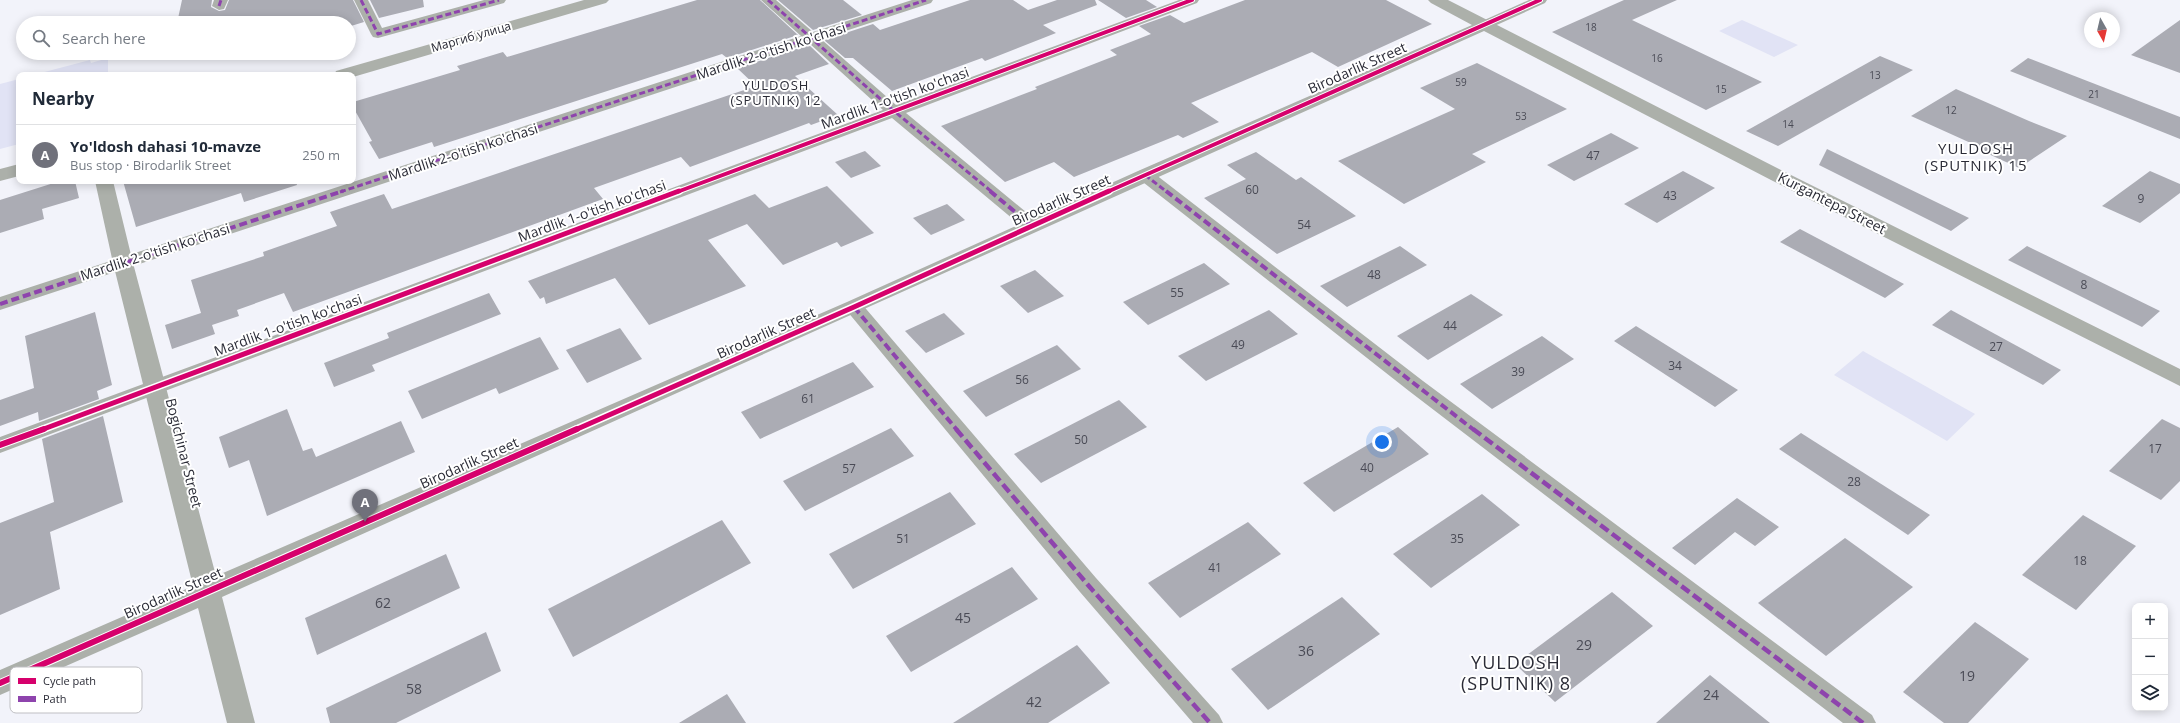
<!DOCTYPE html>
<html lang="en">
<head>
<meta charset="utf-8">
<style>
	body { margin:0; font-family:"Open Sans",sans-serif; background:#f6f6f7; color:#1f2937 }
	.controls { position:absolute; right:12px; bottom:12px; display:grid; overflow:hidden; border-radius:8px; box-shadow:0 2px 10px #0003 }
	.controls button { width:36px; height:36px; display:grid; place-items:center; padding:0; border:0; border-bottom:1px solid #e0e1e3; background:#fff; color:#1f2937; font:20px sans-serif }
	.compass { position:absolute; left:2084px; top:12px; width:36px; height:36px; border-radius:50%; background:#fff; box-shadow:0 2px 10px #0003; rotate:172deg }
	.you { position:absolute; left:1382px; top:442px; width:14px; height:14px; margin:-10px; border:3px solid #fff; border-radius:50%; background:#1a73e8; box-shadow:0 0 0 6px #1a73e833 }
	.badge { display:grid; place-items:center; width:26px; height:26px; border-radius:50%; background:#70717b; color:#fff; font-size:13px; font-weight:700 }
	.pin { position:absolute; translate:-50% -33px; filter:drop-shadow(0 1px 2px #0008) }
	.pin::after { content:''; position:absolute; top:21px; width:14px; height:12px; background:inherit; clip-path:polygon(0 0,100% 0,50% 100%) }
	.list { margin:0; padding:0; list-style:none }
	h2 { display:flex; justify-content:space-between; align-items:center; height:52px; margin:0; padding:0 16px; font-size:17px }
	h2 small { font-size:13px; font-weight:400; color:#747a83 }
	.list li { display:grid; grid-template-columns:26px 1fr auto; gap:12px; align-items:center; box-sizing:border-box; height:60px; padding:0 16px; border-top:1px solid #e0e1e3 }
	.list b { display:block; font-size:15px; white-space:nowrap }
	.list p { margin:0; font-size:13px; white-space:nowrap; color:#747a83 }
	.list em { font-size:13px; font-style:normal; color:#747a83 }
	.icon { flex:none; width:22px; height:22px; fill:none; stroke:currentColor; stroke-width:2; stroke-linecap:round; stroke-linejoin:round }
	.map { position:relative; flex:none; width:2180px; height:723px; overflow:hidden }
	.search { position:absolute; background:#fff; box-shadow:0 2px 10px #0003; left:16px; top:16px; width:340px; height:44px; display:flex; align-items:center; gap:10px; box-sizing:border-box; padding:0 14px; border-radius:22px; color:#747a83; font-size:15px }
	.panel { position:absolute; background:#fff; box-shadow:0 2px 10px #0003; left:16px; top:72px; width:340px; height:112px; border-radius:8px }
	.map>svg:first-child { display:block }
	.green { fill:#e1e3f5 }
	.building { fill:#abacb4 }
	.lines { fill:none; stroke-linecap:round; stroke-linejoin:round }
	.minor { fill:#acb0aa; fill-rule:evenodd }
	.tertiary { fill:#acb0aa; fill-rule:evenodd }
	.quiet-far2 { stroke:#8e44ad; stroke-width:3; stroke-dasharray:6 3; stroke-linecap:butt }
	.quiet-far1 { stroke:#8e44ad; stroke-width:4; stroke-dasharray:8 4; stroke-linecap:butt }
	.quiet { stroke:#8e44ad; stroke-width:4.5; stroke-dasharray:10 4.5; stroke-linecap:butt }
	.cycleway-far2-casing { stroke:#fff; stroke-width:6 }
	.cycleway-far1-casing { stroke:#fff; stroke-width:8 }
	.cycleway-casing { stroke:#fff; stroke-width:8 }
	.cycleway-far2 { stroke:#d6006c; stroke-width:4 }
	.cycleway-far1 { stroke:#d6006c; stroke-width:5 }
	.cycleway { stroke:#d6006c; stroke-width:6 }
	.labels { text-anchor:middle; stroke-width:4; stroke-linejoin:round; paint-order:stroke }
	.far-number-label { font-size:10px; fill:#4a4b56 }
	.far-street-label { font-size:12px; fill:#2a2b36; stroke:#fff }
	.number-label { font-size:12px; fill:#4a4b56 }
	.far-neighbourhood-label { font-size:13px; letter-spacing:1px; fill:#2a2b36; stroke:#fff }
	.street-label { font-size:14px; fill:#2a2b36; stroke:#fff }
	.near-number-label { font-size:14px; fill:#4a4b56 }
	.neighbourhood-label { font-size:15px; letter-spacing:1px; fill:#2a2b36; stroke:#fff }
	.near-neighbourhood-label { font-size:18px; letter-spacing:1px; fill:#2a2b36; stroke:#fff }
	.key { fill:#fff; stroke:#bfbfc3; stroke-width:1 }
	.key-label { font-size:11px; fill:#2a2b36 }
</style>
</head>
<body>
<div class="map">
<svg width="2180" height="723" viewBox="0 0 2180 723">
	<rect width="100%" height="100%" fill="#f2f3fa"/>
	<g class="green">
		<polygon points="1742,20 1798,45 1774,57 1719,31"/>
		<polygon points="108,58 108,75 33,75 90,60 91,63"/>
		<polygon points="19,79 19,144 0,149 0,84"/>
		<polygon points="1863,351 1975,414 1947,441 1834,375"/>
	</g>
	<g class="building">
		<polygon points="182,0 212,0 211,7 219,11 225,10 229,0 353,0 364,22 351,26 350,23 225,23 225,16 177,23"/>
		<polygon points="370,0 423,0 424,7 379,18"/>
		<polygon points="697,0 760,0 798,35 727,58 722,54 434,147 432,142 379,159 369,142 372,141 353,107 353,102 460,70 457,66 503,52 507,57"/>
		<polygon points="778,0 843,0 862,15 813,30"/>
		<polygon points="970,0 1013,0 1028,10 1057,0 1095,0 1097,5 1043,25 1056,33 985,61 982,58 892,91 853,58 845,58 824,40 873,24 880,30"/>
		<polygon points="1098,0 1146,0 1157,7 1126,18"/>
		<polygon points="1245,0 1386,0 1432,24 1338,67 1312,52 1191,103 1219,122 1183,138 1178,135 1074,177 1054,162 1005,182 941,126 1037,89 1035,87 1117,55 1110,50 1151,34 1139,26 1170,15 1184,23"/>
		<polygon points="1624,0 1677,0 1632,20 1762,82 1706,110 1552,32"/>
		<polygon points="2180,20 2180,73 2131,55"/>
		<polygon points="809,45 829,64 795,76 838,115 811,125 809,123 690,167 681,157 594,188 603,199 293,312 284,293 237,310 239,316 212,325 215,334 172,349 165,325 201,313 191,280 264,256 263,252 337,226 330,212 384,194 392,209 756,86 737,68"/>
		<polygon points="1880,56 1913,70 1778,146 1746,131"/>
		<polygon points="2028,58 2180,117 2180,139 2010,71"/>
		<polygon points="1477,63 1567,109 1472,154 1486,162 1404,204 1338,161 1455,109 1420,88"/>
		<polygon points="1956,89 2029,121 2067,136 2019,168 1982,151 1984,149 1911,116"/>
		<polygon points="1611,133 1639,148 1574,181 1547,165"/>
		<polygon points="1827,149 1969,218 1951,231 1819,165"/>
		<polygon points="865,151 881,166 851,178 835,162"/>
		<polygon points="1256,152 1296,180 1301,177 1356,216 1277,254 1204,198 1246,179 1227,165"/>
		<polygon points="1683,171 1715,188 1657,223 1624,204"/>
		<polygon points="2150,171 2180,184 2180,193 2140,223 2102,206"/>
		<polygon points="60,181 75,181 79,198 42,209 44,219 0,233 0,200"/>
		<polygon points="123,181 296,181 297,185 244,202 241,193 136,227"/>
		<polygon points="827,186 874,233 841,247 837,242 783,265 747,224 708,240 746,286 649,325 615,278 546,304 544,297 540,299 528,281 755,194 769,208"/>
		<polygon points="947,204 965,220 931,235 913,218"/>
		<polygon points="1800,229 1904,284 1885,298 1780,242"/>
		<polygon points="1400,246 1427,265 1347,307 1320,286"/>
		<polygon points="2027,246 2160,311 2142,327 2008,260"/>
		<polygon points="1204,263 1230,284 1148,325 1123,302"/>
		<polygon points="1035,270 1064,296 1028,313 1000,286"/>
		<polygon points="489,293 501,314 372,365 375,371 334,387 324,363 389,338 387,333"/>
		<polygon points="1471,294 1503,315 1428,360 1397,336"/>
		<polygon points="1269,310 1298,334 1206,381 1178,356"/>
		<polygon points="1951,310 2061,370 2043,385 1932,325"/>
		<polygon points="95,312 112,385 97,391 99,399 39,421 38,412 0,426 0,400 34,388 25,336"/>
		<polygon points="944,313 965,334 926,353 905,331"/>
		<polygon points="1636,326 1738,390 1715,407 1614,341"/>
		<polygon points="620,328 642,359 587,383 566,350"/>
		<polygon points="1542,336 1574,359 1492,409 1460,384"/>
		<polygon points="540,337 559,369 499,394 496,388 422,419 408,391"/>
		<polygon points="1057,345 1081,369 986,417 963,391"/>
		<polygon points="853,362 874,387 760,439 741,412"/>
		<polygon points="1119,400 1147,427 1041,483 1014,454"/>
		<polygon points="287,409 303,451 312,448 316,457 401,421 415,452 267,516 249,460 229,468 219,437"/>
		<polygon points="103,416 123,502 50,532 60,589 0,615 0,523 54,502 42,439"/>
		<polygon points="2162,419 2180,428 2180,481 2161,500 2109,471"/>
		<polygon points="1398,427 1429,454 1334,512 1303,483"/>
		<polygon points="891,428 914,456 805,511 783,481"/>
		<polygon points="1801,433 1930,515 1908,535 1779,449"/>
		<polygon points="950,492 976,524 853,589 829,554"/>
		<polygon points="1482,494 1520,525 1431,588 1393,554"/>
		<polygon points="1737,498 1779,527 1755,546 1735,532 1695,565 1672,548"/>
		<polygon points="2083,515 2136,546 2076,610 2022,575"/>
		<polygon points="722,520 751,563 573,657 548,609"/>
		<polygon points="1248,522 1281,554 1180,618 1148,583"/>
		<polygon points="1845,538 1913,587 1826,656 1758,603"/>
		<polygon points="446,554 460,588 317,655 305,618"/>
		<polygon points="1012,567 1038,599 911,672 886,636"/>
		<polygon points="1612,592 1653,626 1555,702 1515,664"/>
		<polygon points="1342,597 1380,634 1268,710 1231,669"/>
		<polygon points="1975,622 2029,659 1968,723 1944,723 1903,692"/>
		<polygon points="486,632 501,671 396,723 330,723 326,708"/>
		<polygon points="1077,645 1110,683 1048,723 953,723"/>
		<polygon points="1710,675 1770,723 1656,723"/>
		<polygon points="727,694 746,723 679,723"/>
	</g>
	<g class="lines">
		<g class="minor">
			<polygon points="214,0 228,0 224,9 219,10 212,6"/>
			<polygon points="354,0 368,0 382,28 484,0 506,0 504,3 378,38 373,37 371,34"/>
			<polygon points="761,0 776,0 813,32 912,0 933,0 931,3 821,39 896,105 1179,0 1199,0 1197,3 906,113 1038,222 1041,226 1038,230 1032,231 1026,230 892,118 0,453 0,437 883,110 809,43 0,310 0,297 801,36"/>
			<polygon points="1529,0 1547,0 1545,3 1490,28 1480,28 1478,25 1480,22"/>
			<polygon points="1145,170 1151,171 1423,381 1872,715 1876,723 1843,723 1409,391 1139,179 1137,175 1139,171"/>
			<polygon points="854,301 861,303 1096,578 1219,715 1223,723 1193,723 1080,592 847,311 844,307 847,303"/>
		</g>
		<g class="tertiary">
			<polygon points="584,0 609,0 606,3 353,77 353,75 334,75 336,71"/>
			<polygon points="1428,0 1448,0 1785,172 2180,369 2180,386 1771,180 1484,31 222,597 255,723 227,723 198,608 0,695 0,670 193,586 113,263 95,181 113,181 133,263 216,576 847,302 1138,171 1472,25 1431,3"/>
			<polygon points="19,164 19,176 0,181 0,169"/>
		</g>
		<g class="quiet-far2">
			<polyline points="361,0 378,34 499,0"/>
			<polyline points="768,0 894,111 992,192"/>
			<polyline points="219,6 221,0"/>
			<polyline points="1145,175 1167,192"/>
			<polyline points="340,192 926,0"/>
		</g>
		<g class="quiet-far1">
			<polyline points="990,191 1032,226"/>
			<polyline points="1166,191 1474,430"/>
			<polyline points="0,304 343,191"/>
			<polyline points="854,307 957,430"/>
		</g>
		<g class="quiet">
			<polyline points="956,429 1088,585 1210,723"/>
			<polyline points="1473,429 1863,723"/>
		</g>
		<defs>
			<g id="cycleway-far2">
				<polyline points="677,192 1192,0"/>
				<polyline points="1107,192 1540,0"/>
			</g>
			<g id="cycleway-far1">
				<polyline points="41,430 679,191"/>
				<polyline points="575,430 854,307 1109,191"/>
			</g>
			<g id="cycleway">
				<polyline points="0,445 44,429"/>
				<polyline points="0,683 577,429"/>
			</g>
		</defs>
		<use href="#cycleway-far2" class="cycleway-far2-casing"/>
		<use href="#cycleway-far1" class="cycleway-far1-casing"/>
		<use href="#cycleway" class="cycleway-casing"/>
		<use href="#cycleway-far2" class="cycleway-far2"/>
		<use href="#cycleway-far1" class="cycleway-far1"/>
		<use href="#cycleway" class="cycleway"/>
	</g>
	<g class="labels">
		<g class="far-number-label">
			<text x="1591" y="31">18</text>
			<text x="1657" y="62">16</text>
			<text x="1875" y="79">13</text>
			<text x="1461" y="86">59</text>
			<text x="1721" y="93">15</text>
			<text x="2094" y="98">21</text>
			<text x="1951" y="114">12</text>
			<text x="1521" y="120">53</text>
			<text x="1788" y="128">14</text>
		</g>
		<g class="far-street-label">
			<text transform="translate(471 37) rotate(-16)" y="4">Маргиб улица</text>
		</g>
		<g class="number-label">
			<text x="1593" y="160">47</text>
			<text x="1252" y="194">60</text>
			<text x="1670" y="200">43</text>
			<text x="2141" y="203">9</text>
			<text x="1304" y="229">54</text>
			<text x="1374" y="279">48</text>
			<text x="2084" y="289">8</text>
			<text x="1177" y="297">55</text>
			<text x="1450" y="330">44</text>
			<text x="1238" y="349">49</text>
			<text x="1996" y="351">27</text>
			<text x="1675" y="370">34</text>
			<text x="1518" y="376">39</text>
			<text x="1022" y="384">56</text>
			<text x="808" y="403">61</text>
			<text x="1081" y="444">50</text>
			<text x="2155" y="453">17</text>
			<text x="1367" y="472">40</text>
			<text x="849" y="473">57</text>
			<text x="1854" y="486">28</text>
			<text x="903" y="543">51</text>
			<text x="1457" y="543">35</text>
			<text x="2080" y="565">18</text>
			<text x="1215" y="572">41</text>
		</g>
		<g class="far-neighbourhood-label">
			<text x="776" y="90">YULDOSH<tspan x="776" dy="15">(SPUTNIK) 12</tspan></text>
		</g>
		<g class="street-label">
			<text transform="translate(771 51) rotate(-18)" y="5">Mardlik 2-o'tish ko'chasi</text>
			<text transform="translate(1357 68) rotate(-24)" y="5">Birodarlik Street</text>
			<text transform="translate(895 98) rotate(-20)" y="5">Mardlik 1-o'tish ko'chasi</text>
			<text transform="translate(463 152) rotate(-18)" y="5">Mardlik 2-o'tish ko'chasi</text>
			<text transform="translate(1061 200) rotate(-24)" y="5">Birodarlik Street</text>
			<text transform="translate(1832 203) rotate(27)" y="5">Kurgantepa Street</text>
			<text transform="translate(592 211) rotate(-20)" y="5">Mardlik 1-o'tish ko'chasi</text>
			<text transform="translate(155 252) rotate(-18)" y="5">Mardlik 2-o'tish ko'chasi</text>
			<text transform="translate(288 325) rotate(-20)" y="5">Mardlik 1-o'tish ko'chasi</text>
			<text transform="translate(766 333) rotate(-24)" y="5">Birodarlik Street</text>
			<text transform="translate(184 453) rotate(76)" y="5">Bogichinar Street</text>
			<text transform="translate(469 463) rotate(-24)" y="5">Birodarlik Street</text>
			<text transform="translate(173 593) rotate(-24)" y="5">Birodarlik Street</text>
		</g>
		<g class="near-number-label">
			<text x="383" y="608">62</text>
			<text x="963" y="623">45</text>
			<text x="1584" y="650">29</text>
			<text x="1306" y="656">36</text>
			<text x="1967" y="681">19</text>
			<text x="414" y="694">58</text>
			<text x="1711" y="700">24</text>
			<text x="1034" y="707">42</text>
		</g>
		<g class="neighbourhood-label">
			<text x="1976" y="154">YULDOSH<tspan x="1976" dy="17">(SPUTNIK) 15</tspan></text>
		</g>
		<g class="near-neighbourhood-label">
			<text x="1516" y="669">YULDOSH<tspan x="1516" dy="21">(SPUTNIK) 8</tspan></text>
		</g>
	</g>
	<rect x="10" y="667" width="132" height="46" rx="6" class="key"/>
	<rect x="18" y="678" width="18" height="6" fill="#d6006c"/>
	<rect x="18" y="696" width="18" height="6" fill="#8e44ad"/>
	<g class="key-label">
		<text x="43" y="685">Cycle path</text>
		<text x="43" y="703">Path</text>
	</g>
</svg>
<div class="controls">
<button>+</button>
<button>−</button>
<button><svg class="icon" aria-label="layers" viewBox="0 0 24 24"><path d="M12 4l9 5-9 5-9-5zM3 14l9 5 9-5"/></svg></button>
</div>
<svg class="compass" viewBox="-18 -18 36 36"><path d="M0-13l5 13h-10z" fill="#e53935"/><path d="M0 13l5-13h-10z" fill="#747a83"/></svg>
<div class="you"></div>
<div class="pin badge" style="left:365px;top:522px">A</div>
<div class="search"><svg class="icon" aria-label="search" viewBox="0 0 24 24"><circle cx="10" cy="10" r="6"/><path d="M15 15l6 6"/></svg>Search here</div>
<section class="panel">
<h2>Nearby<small></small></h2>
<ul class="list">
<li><span class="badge">A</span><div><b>Yo'ldosh dahasi 10-mavze</b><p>Bus stop · Birodarlik Street</p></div><em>250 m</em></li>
</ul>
</section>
</div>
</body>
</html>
